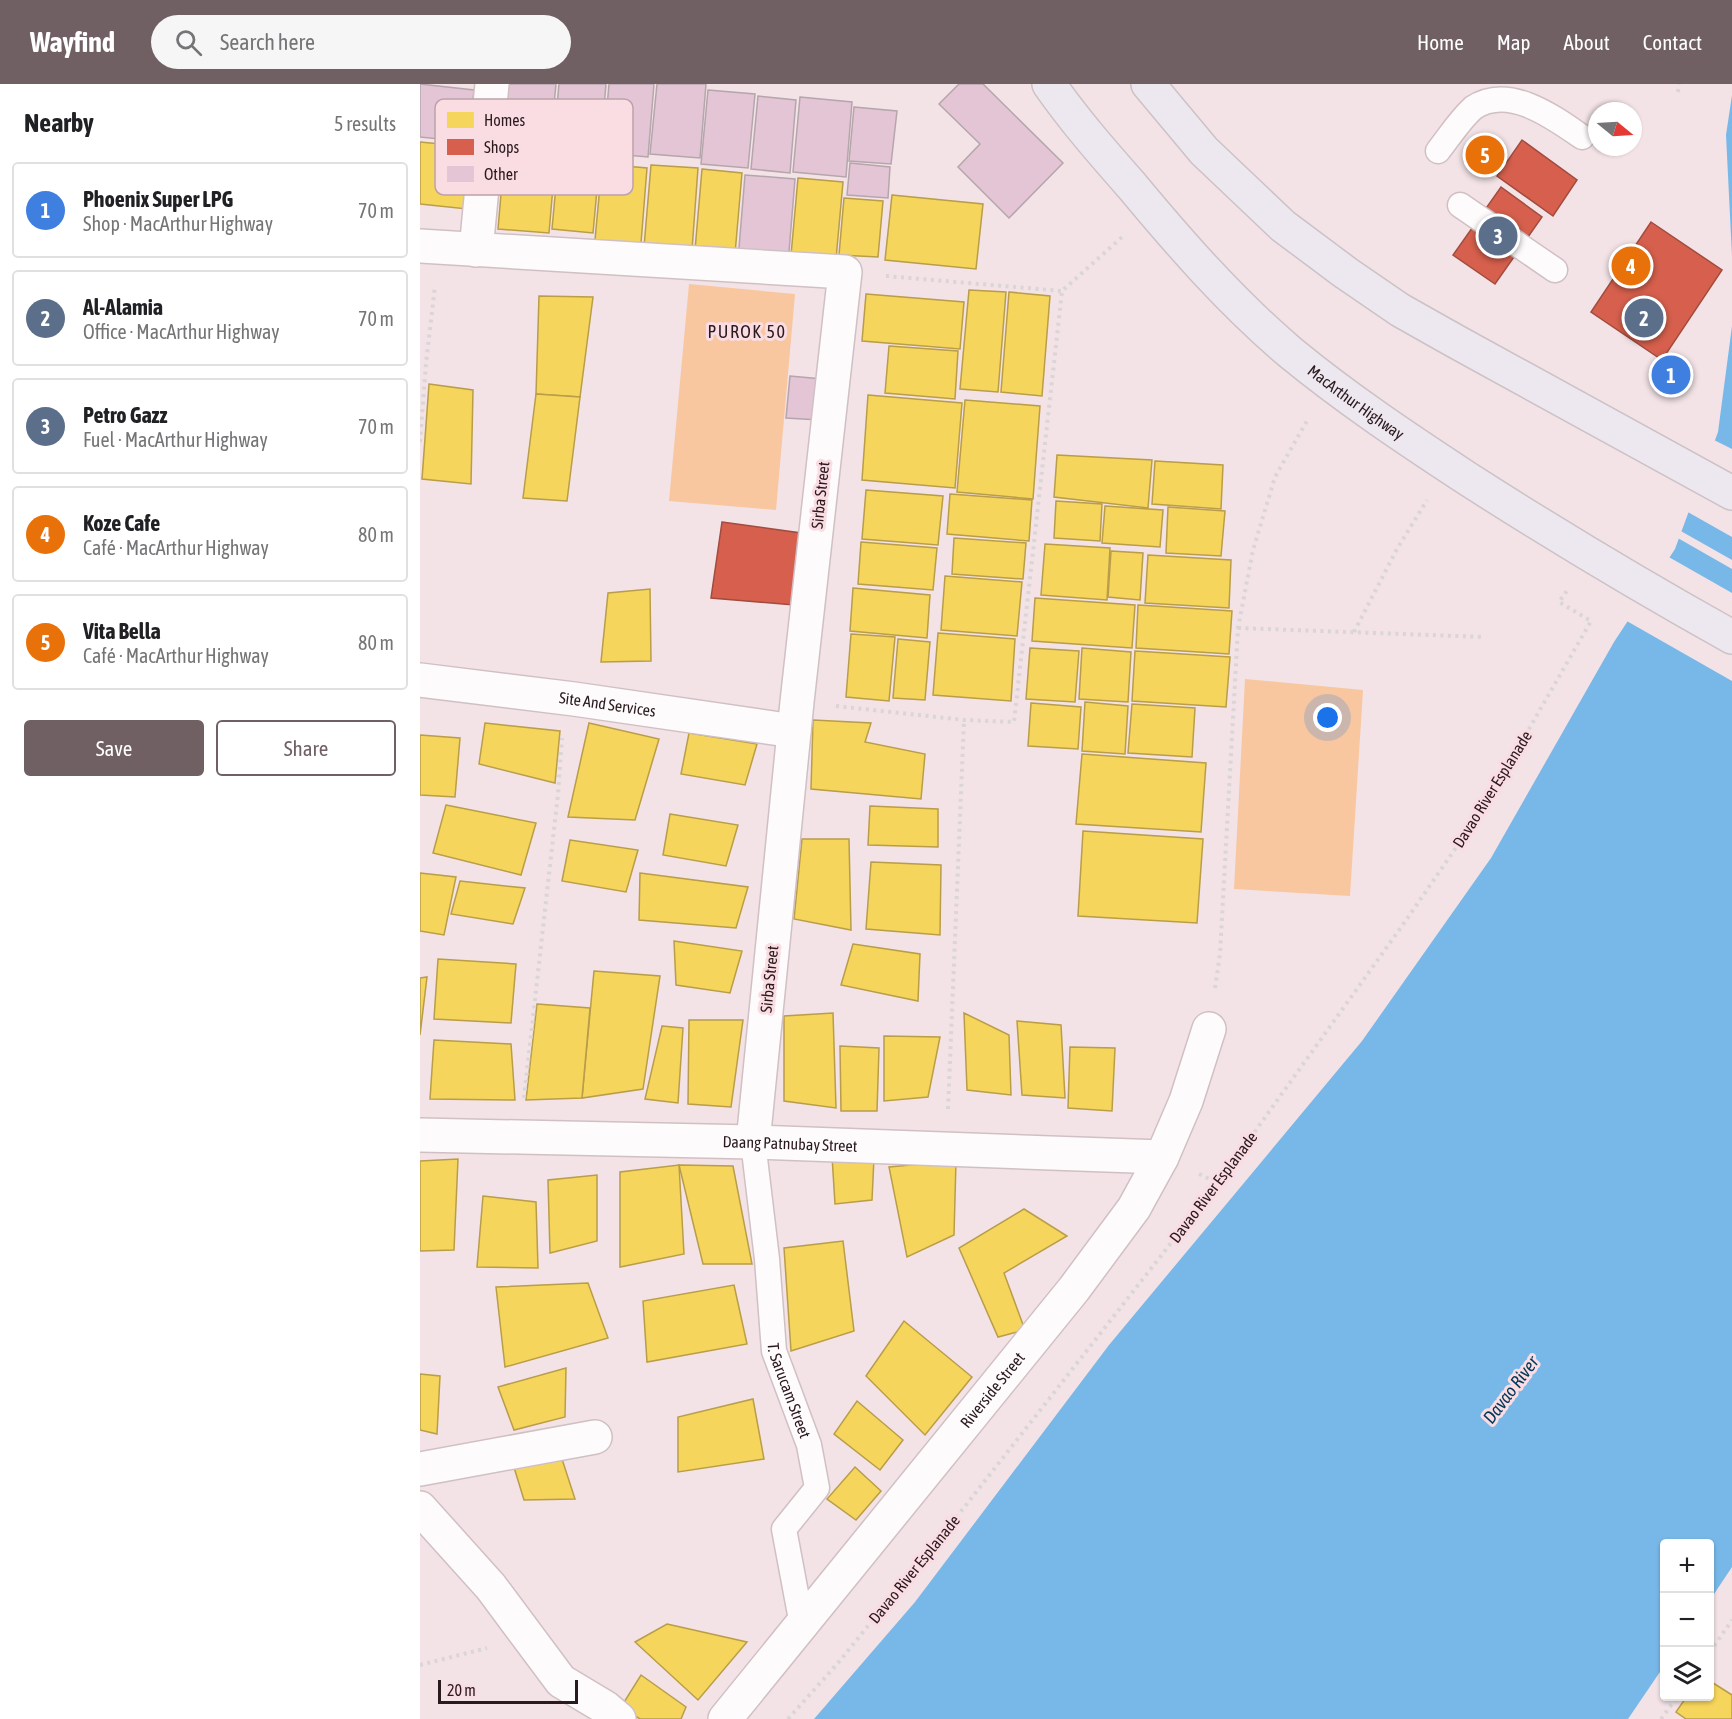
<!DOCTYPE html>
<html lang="en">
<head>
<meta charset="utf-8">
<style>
	body { margin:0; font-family:"Asap Condensed",sans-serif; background:#f6f6f6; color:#202124 }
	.controls { position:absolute; right:18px; bottom:18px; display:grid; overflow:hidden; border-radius:6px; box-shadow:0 2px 4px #0004 }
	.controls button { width:54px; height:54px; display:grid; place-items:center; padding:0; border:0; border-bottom:2px solid #e0e0e0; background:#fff; color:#202124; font:30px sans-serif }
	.compass { position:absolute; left:1168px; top:18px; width:54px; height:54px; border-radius:50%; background:#fff; box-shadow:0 2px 4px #0004; rotate:108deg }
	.scale { position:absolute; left:18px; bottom:15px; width:140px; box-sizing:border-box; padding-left:6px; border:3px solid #2a191d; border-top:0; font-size:16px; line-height:21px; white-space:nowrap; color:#2a191d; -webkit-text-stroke:4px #fadce3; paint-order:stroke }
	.you { position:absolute; left:908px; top:634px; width:21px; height:21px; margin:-15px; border:4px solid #fff; border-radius:50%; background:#1a73e8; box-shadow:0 0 0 9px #1a73e833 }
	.badge { display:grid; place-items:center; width:39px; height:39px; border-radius:50%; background:#706063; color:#fff; font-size:20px; font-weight:700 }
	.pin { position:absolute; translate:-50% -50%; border:3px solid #fff; box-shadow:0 2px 6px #0006 }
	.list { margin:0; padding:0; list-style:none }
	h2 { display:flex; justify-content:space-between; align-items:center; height:78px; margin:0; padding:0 24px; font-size:26px }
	h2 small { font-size:20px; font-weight:400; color:#757577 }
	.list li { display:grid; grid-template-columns:39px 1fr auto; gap:18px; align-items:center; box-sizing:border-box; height:96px; margin:0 12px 12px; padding:0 12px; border:2px solid #e0e0e0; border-radius:6px }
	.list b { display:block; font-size:22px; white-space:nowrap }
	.list p { margin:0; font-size:20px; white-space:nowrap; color:#757577 }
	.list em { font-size:20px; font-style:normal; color:#757577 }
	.actions { display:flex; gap:12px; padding:18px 24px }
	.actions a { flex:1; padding:14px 0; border:2px solid #706063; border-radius:6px; text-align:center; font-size:21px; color:#706063 }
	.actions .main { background:#706063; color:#fff }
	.icon { flex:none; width:33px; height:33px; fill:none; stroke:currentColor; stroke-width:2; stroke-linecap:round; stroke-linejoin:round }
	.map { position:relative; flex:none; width:1312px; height:1635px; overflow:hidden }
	header { display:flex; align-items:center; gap:36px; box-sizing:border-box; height:84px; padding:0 30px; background:#706063; color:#fff }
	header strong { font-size:28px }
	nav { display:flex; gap:33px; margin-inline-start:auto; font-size:21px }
	.search { width:420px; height:54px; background:#f6f6f6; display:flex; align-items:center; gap:15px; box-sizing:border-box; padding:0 21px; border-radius:33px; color:#757577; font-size:22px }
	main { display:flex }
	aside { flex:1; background:#fff }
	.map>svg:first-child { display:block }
	.green { fill:#f8c7a0 }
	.water { fill:#78b8e8 }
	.pier { fill:#f3e3e6 }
	.homes { fill:#f6d55c; stroke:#b99d49; stroke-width:1.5 }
	.shops { fill:#d6604d; stroke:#a24b3f; stroke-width:1.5 }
	.building { fill:#e3c5d5; stroke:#b5a6ac; stroke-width:1.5 }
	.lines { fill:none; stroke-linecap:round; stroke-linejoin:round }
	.lane-casing { stroke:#d0c0c4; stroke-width:27 }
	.street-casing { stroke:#d0c0c4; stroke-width:36 }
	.primary-casing { stroke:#ccc2c5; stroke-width:36 }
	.path { stroke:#dad5d6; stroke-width:4; stroke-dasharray:3 4.5; stroke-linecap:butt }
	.lane { stroke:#fdfbfb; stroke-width:24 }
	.street { stroke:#fdfbfb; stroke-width:33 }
	.primary { stroke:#ede7ef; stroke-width:33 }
	.labels { text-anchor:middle; stroke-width:6; stroke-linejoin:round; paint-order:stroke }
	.street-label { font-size:16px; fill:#2a191d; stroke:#fadce3 }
	.neighbourhood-label { font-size:18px; letter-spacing:1.5px; fill:#2a191d; stroke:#fadce3 }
	.water-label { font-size:18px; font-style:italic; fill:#003658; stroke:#fadce3 }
	.key { fill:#fadce3; stroke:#bca2a8; stroke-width:1.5 }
	.key-label { font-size:16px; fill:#2a191d }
</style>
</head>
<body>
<header>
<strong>Wayfind</strong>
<div class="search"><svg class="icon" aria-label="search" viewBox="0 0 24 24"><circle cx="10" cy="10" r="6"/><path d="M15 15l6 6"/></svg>Search here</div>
<nav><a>Home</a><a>Map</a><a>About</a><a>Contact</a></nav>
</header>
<main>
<aside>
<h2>Nearby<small>5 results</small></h2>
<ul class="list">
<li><span class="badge" style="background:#3f7fe0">1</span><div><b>Phoenix Super LPG</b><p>Shop · MacArthur Highway</p></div><em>70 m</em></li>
<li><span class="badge" style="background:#5c6f8a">2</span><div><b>Al-Alamia</b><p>Office · MacArthur Highway</p></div><em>70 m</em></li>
<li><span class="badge" style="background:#5c6f8a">3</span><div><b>Petro Gazz</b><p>Fuel · MacArthur Highway</p></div><em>70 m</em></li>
<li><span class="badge" style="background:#e8710a">4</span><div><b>Koze Cafe</b><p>Café · MacArthur Highway</p></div><em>80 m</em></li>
<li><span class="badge" style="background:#e8710a">5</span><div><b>Vita Bella</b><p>Café · MacArthur Highway</p></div><em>80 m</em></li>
</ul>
<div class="actions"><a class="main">Save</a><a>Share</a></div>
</aside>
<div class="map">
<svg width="1312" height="1635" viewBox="0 0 1312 1635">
	<rect width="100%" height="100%" fill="#f3e3e6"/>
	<g class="green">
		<polygon points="269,200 375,210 356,426 249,417"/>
		<polygon points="825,595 943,606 930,812 814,805"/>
	</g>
	<g class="water">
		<polygon points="1312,11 1312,172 1306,51"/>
		<polygon points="1312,242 1312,1483 1290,1516 1290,1460 1244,1460 1244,1582 1208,1635 394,1635 495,1518 689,1261 942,957 1071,774 1194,558 1255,465 1298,348"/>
	</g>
	<g class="pier">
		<polygon points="1292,355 1312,365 1312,453 1266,427"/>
		<polygon points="1259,446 1312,476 1312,485 1256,453"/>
		<polygon points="1247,472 1312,509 1312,597 1205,536"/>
	</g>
	<g class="homes">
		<polygon points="0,58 52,63 47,125 0,120"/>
		<polygon points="85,64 136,68 129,149 78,145"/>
		<polygon points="139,69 180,73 173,149 132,145"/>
		<polygon points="182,80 227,84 221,159 175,156"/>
		<polygon points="231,81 278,84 272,166 224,163"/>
		<polygon points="282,85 322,89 315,170 275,166"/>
		<polygon points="378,94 423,98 416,175 371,171"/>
		<polygon points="472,111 563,120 556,185 465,176"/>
		<polygon points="424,114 463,117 458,173 419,171"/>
		<polygon points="549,206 586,208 578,308 540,305"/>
		<polygon points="589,208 630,212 622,312 581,308"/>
		<polygon points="446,210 544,218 540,265 442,257"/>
		<polygon points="119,212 173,213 160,313 116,310"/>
		<polygon points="469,262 538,267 535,315 465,309"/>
		<polygon points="9,300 53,306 51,400 2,395"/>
		<polygon points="116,310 160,313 147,417 103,414"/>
		<polygon points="448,311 542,319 535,404 442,396"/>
		<polygon points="545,316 620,322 613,415 537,408"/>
		<polygon points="637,371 732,376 728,424 634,413"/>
		<polygon points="735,377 803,381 801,425 732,420"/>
		<polygon points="446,406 523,412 518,461 442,455"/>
		<polygon points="530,410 612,416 609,457 527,450"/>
		<polygon points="636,417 682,420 680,457 634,454"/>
		<polygon points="685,422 743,426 740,463 682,459"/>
		<polygon points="748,423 805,427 801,472 746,469"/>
		<polygon points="534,454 606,459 603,495 532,490"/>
		<polygon points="441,458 517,464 513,506 438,500"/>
		<polygon points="625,460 690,464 687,516 621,511"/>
		<polygon points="691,467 723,469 720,516 688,513"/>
		<polygon points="728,471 811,476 809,524 725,519"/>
		<polygon points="525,492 602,498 597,552 521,546"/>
		<polygon points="433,504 510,511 507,554 430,547"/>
		<polygon points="230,505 231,577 181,578 188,509"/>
		<polygon points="615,514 715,521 712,564 612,557"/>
		<polygon points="718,521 812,527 809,570 716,564"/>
		<polygon points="518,549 595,555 591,617 513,611"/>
		<polygon points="431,550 475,553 469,617 426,613"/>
		<polygon points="478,555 510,558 505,616 473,614"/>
		<polygon points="610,564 659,567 655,618 606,615"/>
		<polygon points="662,564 711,568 708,618 659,615"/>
		<polygon points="715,567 810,573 806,623 712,617"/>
		<polygon points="665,618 708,622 705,670 662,667"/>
		<polygon points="611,619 661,623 658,665 608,662"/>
		<polygon points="712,620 775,624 772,673 708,669"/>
		<polygon points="393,636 451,639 445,658 505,670 501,715 391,705"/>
		<polygon points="65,639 140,647 135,699 59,680"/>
		<polygon points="169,639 239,655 215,736 148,733"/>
		<polygon points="269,649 337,660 325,701 261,690"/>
		<polygon points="0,651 40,654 35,713 0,711"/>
		<polygon points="662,670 786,679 781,748 656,740"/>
		<polygon points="26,721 116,739 101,791 13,769"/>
		<polygon points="450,722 518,725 518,763 448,761"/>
		<polygon points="250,730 318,741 306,782 243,771"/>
		<polygon points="663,747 783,755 777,839 658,832"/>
		<polygon points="382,755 429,755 431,846 374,835"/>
		<polygon points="150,756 218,766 206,808 142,797"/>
		<polygon points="451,778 521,781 520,851 446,845"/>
		<polygon points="0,789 36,793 24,851 0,847"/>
		<polygon points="220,789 328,803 316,844 219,836"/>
		<polygon points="40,797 105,804 93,840 31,830"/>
		<polygon points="254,857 322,867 310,909 256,901"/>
		<polygon points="433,860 500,870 498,917 421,901"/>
		<polygon points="18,875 96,880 91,939 14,935"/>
		<polygon points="174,887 240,892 223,1005 162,1014"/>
		<polygon points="7,893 0,951 0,894"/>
		<polygon points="117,920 170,924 162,1014 106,1016"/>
		<polygon points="413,929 416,1024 364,1017 364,932"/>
		<polygon points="544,929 589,951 591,1011 547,1006"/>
		<polygon points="269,936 323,936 311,1023 268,1020"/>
		<polygon points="597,937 641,941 645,1014 602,1011"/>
		<polygon points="242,942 263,944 258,1019 225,1015"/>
		<polygon points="464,952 520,953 508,1013 464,1017"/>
		<polygon points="14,956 91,960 95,1016 10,1015"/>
		<polygon points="420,962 459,964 457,1027 421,1027"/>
		<polygon points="650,963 695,964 692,1027 648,1024"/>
		<polygon points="412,1072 454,1074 452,1116 415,1120"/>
		<polygon points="38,1075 34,1166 0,1167 0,1077"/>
		<polygon points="536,1077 534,1151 487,1173 469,1083"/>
		<polygon points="259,1081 313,1082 332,1180 283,1180"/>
		<polygon points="259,1081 264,1170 200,1183 200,1088"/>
		<polygon points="177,1091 177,1157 130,1169 128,1096"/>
		<polygon points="63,1112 116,1118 118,1184 57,1183"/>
		<polygon points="604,1125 647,1152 584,1189 605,1246 578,1253 539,1164"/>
		<polygon points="423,1157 434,1247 371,1267 364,1164"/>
		<polygon points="168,1199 188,1254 85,1283 76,1203"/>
		<polygon points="314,1201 327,1260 227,1278 223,1217"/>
		<polygon points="484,1237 552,1293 505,1351 446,1292"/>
		<polygon points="146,1284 145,1333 94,1346 78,1303"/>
		<polygon points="0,1290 20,1292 17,1350 0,1346"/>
		<polygon points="333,1315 344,1375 258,1388 258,1333"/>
		<polygon points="437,1317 483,1356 460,1386 414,1350"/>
		<polygon points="141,1372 155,1415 104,1416 93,1380"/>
		<polygon points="435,1383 461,1407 436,1436 407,1415"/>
		<polygon points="247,1540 327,1558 278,1616 215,1558"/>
		<polygon points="221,1591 266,1623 261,1635 220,1635 201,1623"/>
		<polygon points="1290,1597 1312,1611 1312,1635 1266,1635 1256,1628 1267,1612 1290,1612"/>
	</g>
	<g class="shops">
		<polygon points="1102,56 1157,96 1133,132 1077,92"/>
		<polygon points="1081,103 1122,133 1075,200 1033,171"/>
		<polygon points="1231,138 1302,186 1242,276 1171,228"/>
		<polygon points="302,438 381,449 374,521 291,514"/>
	</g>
	<g class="building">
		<polygon points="0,0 54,6 49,58 0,53"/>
		<polygon points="87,0 136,0 130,61 82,57"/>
		<polygon points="139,0 186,0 180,69 133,65"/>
		<polygon points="189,0 234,0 228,73 183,69"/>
		<polygon points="237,0 286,0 280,74 230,70"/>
		<polygon points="539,0 563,0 643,79 589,134 538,83 560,60 519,20"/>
		<polygon points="288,6 335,10 328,84 281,80"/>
		<polygon points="338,12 376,16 370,89 331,85"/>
		<polygon points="380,13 432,18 426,93 373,88"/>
		<polygon points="434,23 477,27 471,80 429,77"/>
		<polygon points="430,79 470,83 468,114 427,111"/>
		<polygon points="325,91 375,95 368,180 318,176"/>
		<polygon points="370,292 402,295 399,336 366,334"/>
	</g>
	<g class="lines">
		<defs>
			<g id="lane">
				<path d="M1018,67C1029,53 1039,37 1053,24C1088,0 1132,32 1162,53"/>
				<polyline points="1040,121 1135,186"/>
				<path id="s1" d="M333,1058L347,1175L354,1267L389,1361L397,1404L364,1445L382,1541"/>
			</g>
			<g id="street">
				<polyline points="0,162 425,188 377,618 333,1058"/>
				<polyline points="56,166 72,0"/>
				<path id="s2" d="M0,596L154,615L374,647"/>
				<path id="s3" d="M0,1051L333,1058L742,1073"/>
				<polyline points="0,1385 175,1353"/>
				<polyline points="0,1424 71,1503 141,1597 186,1624 199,1635"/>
				<path id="s4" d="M305,1635L654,1205L714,1124L742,1073L766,1017L789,945"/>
			</g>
			<g id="primary">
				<path id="s5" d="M629,0C654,36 683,69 712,102C761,161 812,219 871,269C927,315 987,355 1048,395C1134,450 1222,503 1312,553"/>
				<polyline points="728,0 784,67 863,142 926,189 980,226 1035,257 1312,409"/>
			</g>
		</defs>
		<use href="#lane" class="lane-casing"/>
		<use href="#street" class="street-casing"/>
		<use href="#primary" class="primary-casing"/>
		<g class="path">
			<polyline points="1258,8 1259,0"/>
			<polyline points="466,192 642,207"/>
			<polyline points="0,358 6,279 15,202"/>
			<polyline points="818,544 1065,553"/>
			<polyline points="934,548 977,465 1007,416"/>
			<polyline points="416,622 544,636 594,638 642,207 702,153"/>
			<polyline points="795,904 800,870 818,544 833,466 855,393 888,335"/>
			<polyline points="104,1014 138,710 142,654"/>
			<polyline points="528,1025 544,636"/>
			<polyline points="779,1090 798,1099"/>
			<polyline points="1290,1568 1312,1536"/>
			<polyline points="0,1581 67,1564"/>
			<polyline points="368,1635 418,1579 546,1421 798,1099 982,842 1053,739 1090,678 1171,537 1139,518 1148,505"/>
			<polyline points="1241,1635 1258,1612"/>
		</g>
		<use href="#lane" class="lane"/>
		<use href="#street" class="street"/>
		<use href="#primary" class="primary"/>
	</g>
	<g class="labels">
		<g class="street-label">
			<text dy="6" stroke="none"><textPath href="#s5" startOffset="444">MacArthur Highway</textPath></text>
			<text transform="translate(400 411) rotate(-84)" y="6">Sirba Street</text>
			<text dy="6" stroke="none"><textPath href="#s2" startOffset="189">Site And Services</textPath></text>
			<text transform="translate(1072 705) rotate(-58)" y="6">Davao River Esplanade</text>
			<text transform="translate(349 895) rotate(-84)" y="6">Sirba Street</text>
			<text dy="6" stroke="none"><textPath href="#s3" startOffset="370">Daang Patnubay Street</textPath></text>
			<text transform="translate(793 1103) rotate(-53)" y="6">Davao River Esplanade</text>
			<text dy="6" stroke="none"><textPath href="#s4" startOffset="424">Riverside Street</textPath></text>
			<text dy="6" stroke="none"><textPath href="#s1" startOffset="252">T. Sarucam Street</textPath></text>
			<text transform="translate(494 1485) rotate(-51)" y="6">Davao River Esplanade</text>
		</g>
		<g class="neighbourhood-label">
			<text x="327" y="254">PUROK 50</text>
		</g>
		<g class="water-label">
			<text transform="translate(1091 1306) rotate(-53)" y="6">Davao River</text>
		</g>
	</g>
	<rect x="15" y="15" width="198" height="96" rx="9" class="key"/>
	<rect x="27" y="28" width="27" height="16" fill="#f6d55c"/>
	<rect x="27" y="55" width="27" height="16" fill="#d6604d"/>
	<rect x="27" y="82" width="27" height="16" fill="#e3c5d5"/>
	<g class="key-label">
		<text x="64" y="42">Homes</text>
		<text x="64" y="69">Shops</text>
		<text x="64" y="96">Other</text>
	</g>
</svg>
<div class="controls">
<button>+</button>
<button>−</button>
<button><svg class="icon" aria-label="layers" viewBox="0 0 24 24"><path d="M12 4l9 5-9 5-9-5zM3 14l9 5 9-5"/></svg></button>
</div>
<svg class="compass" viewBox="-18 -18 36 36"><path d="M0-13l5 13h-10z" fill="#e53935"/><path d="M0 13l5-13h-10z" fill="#757577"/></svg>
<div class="scale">20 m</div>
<div class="you"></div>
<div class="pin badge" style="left:1251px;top:291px;background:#3f7fe0">1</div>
<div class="pin badge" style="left:1224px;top:234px;background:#5c6f8a">2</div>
<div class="pin badge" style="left:1078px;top:152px;background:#5c6f8a">3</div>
<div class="pin badge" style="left:1211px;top:182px;background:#e8710a">4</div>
<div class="pin badge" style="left:1065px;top:71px;background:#e8710a">5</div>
</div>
</main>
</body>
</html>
